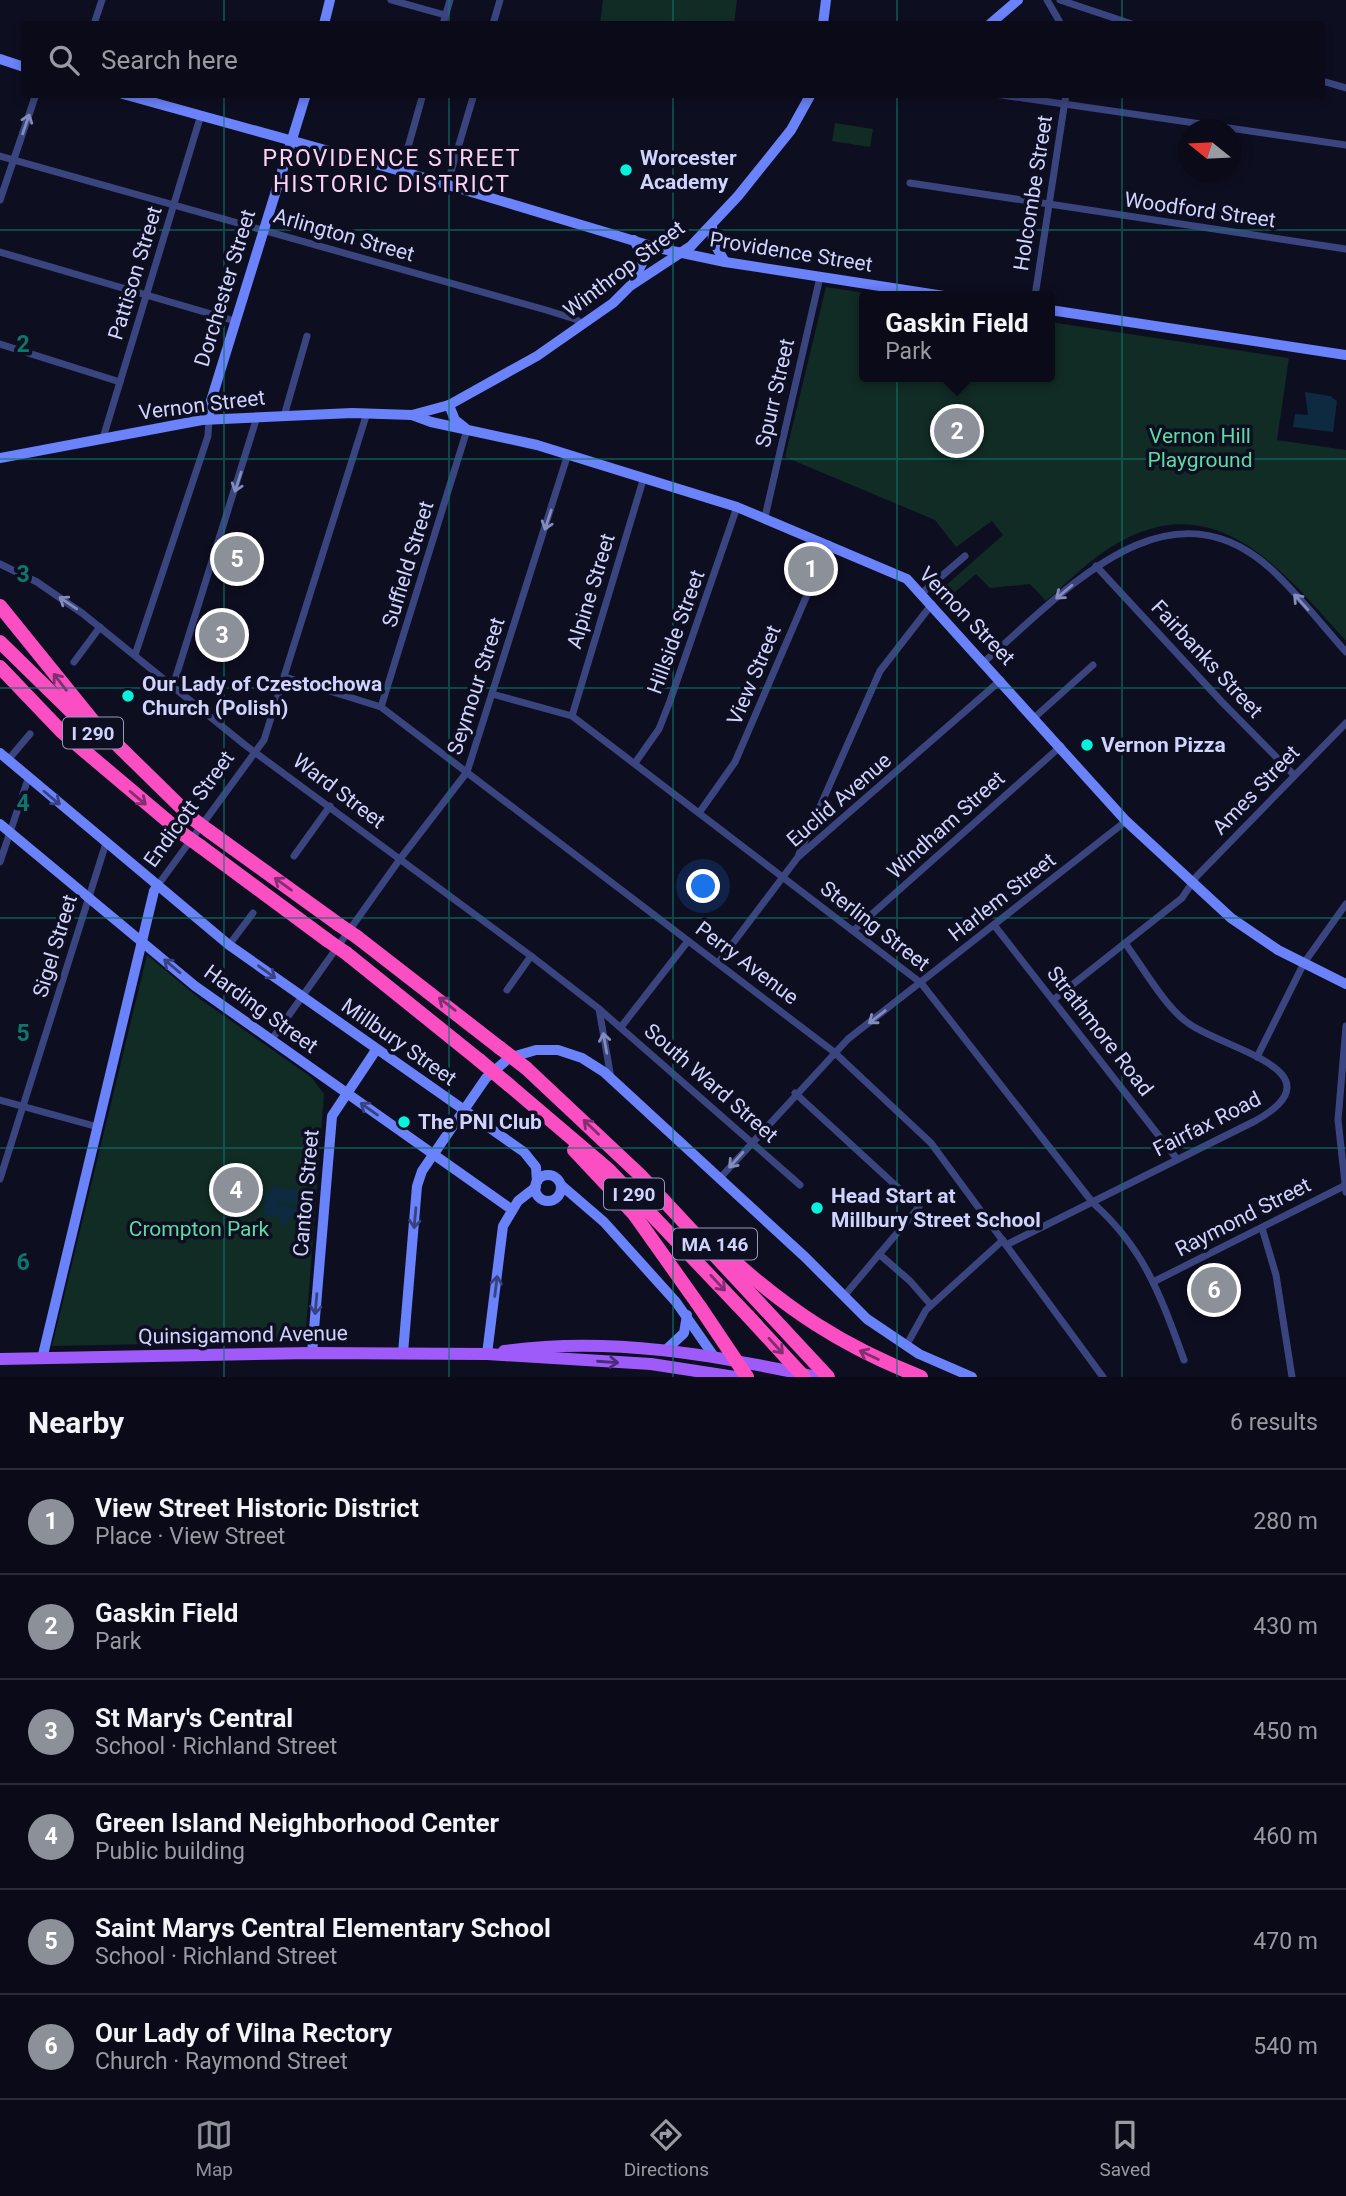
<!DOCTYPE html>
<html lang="en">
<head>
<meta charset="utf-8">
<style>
	body { margin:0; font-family:Roboto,sans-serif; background:#181826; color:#f1f3f6 }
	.compass { position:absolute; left:1178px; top:119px; width:63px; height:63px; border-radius:50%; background:#0a0a19; box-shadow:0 4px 10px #0003; rotate:288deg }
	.you { position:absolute; left:704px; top:887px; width:24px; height:24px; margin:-18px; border:5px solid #fff; border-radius:50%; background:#1a73e8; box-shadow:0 0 0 10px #1a73e833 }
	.badge { display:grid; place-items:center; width:46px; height:46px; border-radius:50%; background:#8c9099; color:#fff; font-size:23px; font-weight:700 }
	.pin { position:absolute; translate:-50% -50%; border:4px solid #fff; box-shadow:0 2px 7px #0006 }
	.popup { position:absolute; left:859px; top:291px; width:196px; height:91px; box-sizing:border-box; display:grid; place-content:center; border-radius:7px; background:#0a0a19; filter:drop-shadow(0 2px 5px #0005); font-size:23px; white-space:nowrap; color:#999aa2 }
	.popup b { font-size:26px; color:#f1f3f6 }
	.popup::after { content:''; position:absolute; left:50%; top:100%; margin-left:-14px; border:14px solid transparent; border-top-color:#0a0a19 }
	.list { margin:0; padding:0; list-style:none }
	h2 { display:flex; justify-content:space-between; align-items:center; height:91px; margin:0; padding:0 28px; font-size:30px }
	h2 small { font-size:23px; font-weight:400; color:#999aa2 }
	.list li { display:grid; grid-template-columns:46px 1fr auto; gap:21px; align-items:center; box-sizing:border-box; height:105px; padding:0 28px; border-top:2px solid #2a2b38 }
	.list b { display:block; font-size:26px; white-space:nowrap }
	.list p { margin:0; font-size:23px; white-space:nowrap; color:#999aa2 }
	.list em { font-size:23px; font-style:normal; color:#999aa2 }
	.icon { flex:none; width:38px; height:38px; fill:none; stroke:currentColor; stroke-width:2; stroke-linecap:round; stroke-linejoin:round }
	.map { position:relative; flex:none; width:1346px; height:1377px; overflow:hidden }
	.search { position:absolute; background:#0a0a19; box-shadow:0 4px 10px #0003; left:21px; right:21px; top:21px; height:77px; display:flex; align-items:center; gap:18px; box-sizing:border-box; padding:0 24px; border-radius:7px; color:#999aa2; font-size:26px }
	.sheet { height:721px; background:#0a0a19 }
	nav { display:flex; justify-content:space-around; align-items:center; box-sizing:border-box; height:98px; border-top:2px solid #2a2b38; background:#0a0a19; font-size:19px; color:#999aa2 }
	nav a { display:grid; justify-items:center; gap:4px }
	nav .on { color:#8c9099 }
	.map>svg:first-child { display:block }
	.green { fill:#112b25 }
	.water { fill:#0d2a41 }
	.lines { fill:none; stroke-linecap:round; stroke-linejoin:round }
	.street { stroke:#3a457f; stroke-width:7 }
	.secondary { stroke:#6a82fa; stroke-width:10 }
	.primary { stroke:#9f5afa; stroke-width:12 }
	.highway { stroke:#fa4ec2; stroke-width:14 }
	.highway-bridge { stroke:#fa4ec2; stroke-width:14 }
	.oneway { stroke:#848cbe }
	.oneway2 { stroke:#842e72 }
	.oneway3 { stroke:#374283 }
	.oneway4 { stroke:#482c78 }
	.grid { fill:none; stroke:#0f766e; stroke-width:2; stroke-opacity:0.55 }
	.poi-dot { fill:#08f1db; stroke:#0e0e21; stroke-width:2.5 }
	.labels { text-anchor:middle; stroke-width:7; stroke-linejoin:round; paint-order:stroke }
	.shield { fill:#0e0e21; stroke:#9598bc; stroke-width:2 }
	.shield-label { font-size:19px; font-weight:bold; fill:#cfd3fe }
	.poi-label { font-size:21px; font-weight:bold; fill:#cfd3fe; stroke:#0e0e21; text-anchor:start }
	.street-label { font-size:21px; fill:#cfd3fe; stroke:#0e0e21 }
	.park-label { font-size:21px; fill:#5edba3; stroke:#0e0e21 }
	.neighbourhood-label { font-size:23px; letter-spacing:2px; fill:#fed1f6; stroke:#0e0e21 }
	.grid-label { font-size:23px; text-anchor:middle; font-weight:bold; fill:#0f766e; stroke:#0e0e21; stroke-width:7; stroke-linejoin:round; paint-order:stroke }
</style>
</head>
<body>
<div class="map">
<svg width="1346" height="1377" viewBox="0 0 1346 1377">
	<rect width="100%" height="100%" fill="#0e0e21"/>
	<g class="green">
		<polygon points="603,0 737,0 734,24 600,24"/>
		<polygon points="835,123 873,129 870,147 832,141"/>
		<path d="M826,287L884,296H864V377H1050V322L1289,358L1277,440L1346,450V641C1285,574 1218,484 1116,544C1090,559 1068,582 1046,601L1030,584L990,588L976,574L942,603L935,595L1003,535L992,521L956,547L935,520L785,457Z"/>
		<polygon points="147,955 200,999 311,1077 324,1094 306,1329 297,1341 52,1346"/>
	</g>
	<g class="water">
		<polygon points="1305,392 1330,396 1337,401 1333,432 1293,427 1295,414 1308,415"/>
		<polygon points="273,1187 298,1190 297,1204 277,1202 277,1205 297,1207 296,1218 288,1218 288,1225 280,1224 280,1217 263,1215 265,1194"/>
	</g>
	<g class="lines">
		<g class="street">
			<polyline points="391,0 445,15"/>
			<polyline points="1047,0 1061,24"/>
			<polyline points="1060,0 1132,24"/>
			<polyline points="94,24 102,0"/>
			<polyline points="443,24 450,0"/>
			<polyline points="493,24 500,0"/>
			<polyline points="1322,81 1346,88"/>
			<polyline points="995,94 1346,145"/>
			<polyline points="0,156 546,310 575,319 583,324"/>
			<polyline points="401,172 423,94"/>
			<polyline points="910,183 1346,249"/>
			<polyline points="447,185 474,94"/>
			<polyline points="0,200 36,94"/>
			<polyline points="0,252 235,321"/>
			<polyline points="1035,296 1066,94"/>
			<polyline points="0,344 120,382"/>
			<polyline points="284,416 307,336"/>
			<polyline points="103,438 200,118"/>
			<polyline points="765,517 820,277"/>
			<polyline points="0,564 37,582 82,613 245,745 531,956 598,1008 800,1185"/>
			<polyline points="1096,566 1221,701 1294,775"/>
			<polyline points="922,593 965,556"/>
			<polyline points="135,655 208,436 209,419"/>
			<path d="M985,661C1062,595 1166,473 1271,569C1298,594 1322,625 1346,652"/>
			<polyline points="74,662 100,627"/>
			<polyline points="285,677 381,707 834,1052 931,1143 1103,1377"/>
			<polyline points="173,686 257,417"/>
			<path d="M492,694L572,716L921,983L1093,1203C1145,1249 1161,1297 1184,1360"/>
			<polyline points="381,707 467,430"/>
			<polyline points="572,716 644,477"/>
			<polyline points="1035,717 1093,665"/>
			<polyline points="8,760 30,734"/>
			<polyline points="635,763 659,729 670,701 737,507"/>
			<polyline points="699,813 735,762 829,544"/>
			<polyline points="799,854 880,671 932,604"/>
			<polyline points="294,856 330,806"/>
			<polyline points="0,862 28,779"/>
			<polyline points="158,885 264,740 367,413"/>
			<polyline points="994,925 1177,1159"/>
			<polyline points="854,930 1061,746"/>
			<polyline points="229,945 253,913"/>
			<polyline points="718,963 798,857 1001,680"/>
			<polyline points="507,990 531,956"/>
			<polyline points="1053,1000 1182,898 1196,877 1346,723"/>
			<polyline points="599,1009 611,1078"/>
			<polyline points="1346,1026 1338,1120 1346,1192"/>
			<polyline points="621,1027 688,941"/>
			<polyline points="272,1039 400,859 467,772 568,454"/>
			<polyline points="1257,1057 1304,963 1346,904"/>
			<polyline points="795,1093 919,1207 844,1296"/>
			<polyline points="0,1100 98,1127"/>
			<polyline points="720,1178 848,1039 1126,821"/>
			<polyline points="0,1179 106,843"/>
			<polyline points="1262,1228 1276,1275 1292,1377"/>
			<path d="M1006,1245L1255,1121C1344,1071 1223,1049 1188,1023C1165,1007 1142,966 1125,943"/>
			<polyline points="879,1254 910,1281 931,1305"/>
			<polyline points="1155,1281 1346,1185"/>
			<polyline points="906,1346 926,1310 1003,1240"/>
		</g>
		<g class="secondary">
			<polyline points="324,24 330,0"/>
			<polyline points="823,24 826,0"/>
			<polyline points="990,24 1018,0"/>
			<polyline points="0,59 24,67"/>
			<polyline points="123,94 408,173 658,248 725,262 944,296"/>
			<polyline points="712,225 713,241 725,262"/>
			<polyline points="634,240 644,259 634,280"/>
			<polyline points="1050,310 1346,355"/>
			<polyline points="449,405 455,420 465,428"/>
			<polyline points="412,415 431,422 537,445 737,507 907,579 1126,821 1231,918 1278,950 1346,984"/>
			<polyline points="209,419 210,404 306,94"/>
			<polyline points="0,458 202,420 352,413 412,415 449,405 537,356 613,303 630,286 691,246 738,196 791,130 811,94"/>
			<polyline points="0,753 229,945 524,1152 536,1167 537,1182"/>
			<polyline points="0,824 195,986 511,1209"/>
			<circle cx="548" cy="1188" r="13"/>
			<polyline points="561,1185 604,1222 676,1302 713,1355"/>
			<polyline points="667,1349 684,1333 687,1315"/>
			<polyline points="312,1353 332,1116 376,1050"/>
			<polyline points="403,1353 417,1186 422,1171 486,1078 509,1058 536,1050 558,1050 582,1058 604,1072 805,1257 867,1319 919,1354 972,1377"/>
			<polyline points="487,1354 503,1226 518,1201 536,1187"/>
			<polyline points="42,1359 154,891 158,885"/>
		</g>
		<g class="primary">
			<path d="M504,1351C610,1336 714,1355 817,1377"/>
			<polyline points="0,1359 312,1353 487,1354 651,1364 735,1377"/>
		</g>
		<g class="highway">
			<polyline points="0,606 93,721 193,819"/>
			<polyline points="0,642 93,733"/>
			<polyline points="0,667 62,732 183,834"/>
			<polyline points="209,831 338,924"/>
			<polyline points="200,846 327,940"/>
			<polyline points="357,937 500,1048"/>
			<polyline points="346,953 479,1060"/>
			<polyline points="526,1068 640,1175 828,1377"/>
			<polyline points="509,1085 609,1170 748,1316"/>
			<polyline points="574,1150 634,1214 700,1307"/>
			<path d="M724,1252C786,1309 842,1346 921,1377"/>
		</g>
		<g class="highway-bridge">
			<polyline points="193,819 209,831"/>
			<polyline points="183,834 200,846"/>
			<polyline points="338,924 357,937"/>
			<polyline points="327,940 346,953"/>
			<polyline points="500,1048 526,1068"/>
			<polyline points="479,1060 509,1085"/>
			<polyline points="700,1307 747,1377"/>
			<polyline points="748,1316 804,1377"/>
		</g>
	</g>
	<defs><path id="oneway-shaft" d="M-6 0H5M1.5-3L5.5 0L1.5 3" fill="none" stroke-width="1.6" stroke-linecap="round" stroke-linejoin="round" transform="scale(1.75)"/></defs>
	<g class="oneway">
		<use href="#oneway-shaft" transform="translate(26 124) rotate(-71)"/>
		<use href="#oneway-shaft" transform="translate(238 482) rotate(108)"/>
		<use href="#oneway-shaft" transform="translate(548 520) rotate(108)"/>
		<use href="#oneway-shaft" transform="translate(1064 592) rotate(140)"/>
		<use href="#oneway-shaft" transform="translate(1301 602) rotate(-132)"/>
		<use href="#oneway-shaft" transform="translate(68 603) rotate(-146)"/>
		<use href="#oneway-shaft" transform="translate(877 1017) rotate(142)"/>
		<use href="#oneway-shaft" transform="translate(605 1043) rotate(-100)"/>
		<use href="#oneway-shaft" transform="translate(736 1160) rotate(132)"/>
	</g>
	<g class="oneway2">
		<use href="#oneway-shaft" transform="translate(60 682) rotate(-128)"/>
		<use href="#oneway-shaft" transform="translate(138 798) rotate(40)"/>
		<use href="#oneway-shaft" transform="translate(283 884) rotate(-144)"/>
		<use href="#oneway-shaft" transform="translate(447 1004) rotate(-142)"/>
		<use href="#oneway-shaft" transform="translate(591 1127) rotate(-136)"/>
		<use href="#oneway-shaft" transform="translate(718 1283) rotate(47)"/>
		<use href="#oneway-shaft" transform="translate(776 1346) rotate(48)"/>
		<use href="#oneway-shaft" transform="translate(869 1355) rotate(-155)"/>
	</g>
	<g class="oneway3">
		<use href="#oneway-shaft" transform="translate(52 798) rotate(40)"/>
		<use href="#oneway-shaft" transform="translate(172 966) rotate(-140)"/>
		<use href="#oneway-shaft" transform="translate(267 972) rotate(36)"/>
		<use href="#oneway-shaft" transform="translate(369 1109) rotate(-145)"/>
		<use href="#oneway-shaft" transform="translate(415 1218) rotate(95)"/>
		<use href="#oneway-shaft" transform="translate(496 1286) rotate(-83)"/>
		<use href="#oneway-shaft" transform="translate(316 1304) rotate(95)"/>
	</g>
	<use class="oneway4" href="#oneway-shaft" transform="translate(608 1362) rotate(4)"/>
	<path class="grid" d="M224,0V24M449,0V24M673,0V24M897,0V24M1122,0V24M224,94V1377M449,94V1377M673,94V1377M897,94V1377M1122,94V1377M0,230H1346M0,459H1346M0,688H1346M0,918H1346M0,1148H1346"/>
	<g class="poi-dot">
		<circle cx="626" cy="170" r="7"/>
		<circle cx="128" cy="696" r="7"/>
		<circle cx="1087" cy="745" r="7"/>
		<circle cx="404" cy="1122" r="7"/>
		<circle cx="817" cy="1208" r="7"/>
	</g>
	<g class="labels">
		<g class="shield">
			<rect x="63" y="717.5" width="60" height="31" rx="5"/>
			<rect x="604" y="1178.5" width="60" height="31" rx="5"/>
			<rect x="673" y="1228.5" width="84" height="31" rx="5"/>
		</g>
		<g class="shield-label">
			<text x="93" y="740">I 290</text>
			<text x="634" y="1201">I 290</text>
			<text x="715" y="1251">MA 146</text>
		</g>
		<g class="poi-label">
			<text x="640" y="165">Worcester<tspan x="640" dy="24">Academy</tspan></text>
			<text x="142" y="691">Our Lady of Czestochowa<tspan x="142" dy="24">Church (Polish)</tspan></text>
			<text x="1101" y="752">Vernon Pizza</text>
			<text x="418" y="1129">The PNI Club</text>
			<text x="831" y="1203">Head Start at<tspan x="831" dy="24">Millbury Street School</tspan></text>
		</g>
		<g class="street-label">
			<text transform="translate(1033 193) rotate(-81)" y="7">Holcombe Street</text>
			<text transform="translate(1200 210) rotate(8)" y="7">Woodford Street</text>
			<text transform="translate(344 235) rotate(16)" y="7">Arlington Street</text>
			<text transform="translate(791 252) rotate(9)" y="7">Providence Street</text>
			<text transform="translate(624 269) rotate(-37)" y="7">Winthrop Street</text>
			<text transform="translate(135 273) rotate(-73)" y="7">Pattison Street</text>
			<text transform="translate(225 288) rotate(-73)" y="7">Dorchester Street</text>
			<text transform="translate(775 393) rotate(-77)" y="7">Spurr Street</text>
			<text transform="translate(202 405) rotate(-7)" y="7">Vernon Street</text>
			<text transform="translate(408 564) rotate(-73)" y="7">Suffield Street</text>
			<text transform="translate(591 591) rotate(-73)" y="7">Alpine Street</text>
			<text transform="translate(967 616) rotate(46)" y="7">Vernon Street</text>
			<text transform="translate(676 632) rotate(-70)" y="7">Hillside Street</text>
			<text transform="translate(1207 659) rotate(47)" y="7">Fairbanks Street</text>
			<text transform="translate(754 675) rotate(-67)" y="7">View Street</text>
			<text transform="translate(476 686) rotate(-72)" y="7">Seymour Street</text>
			<text transform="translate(1256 790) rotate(-46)" y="7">Ames Street</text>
			<text transform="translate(339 791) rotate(37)" y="7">Ward Street</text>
			<text transform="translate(839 800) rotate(-41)" y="7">Euclid Avenue</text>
			<text transform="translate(189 809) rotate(-54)" y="7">Endicott Street</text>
			<text transform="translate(946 825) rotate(-42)" y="7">Windham Street</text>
			<text transform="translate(1002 897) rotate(-38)" y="7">Harlem Street</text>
			<text transform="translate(875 926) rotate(38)" y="7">Sterling Street</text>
			<text transform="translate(55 946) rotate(-73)" y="7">Sigel Street</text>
			<text transform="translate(747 963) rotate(37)" y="7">Perry Avenue</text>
			<text transform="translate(261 1009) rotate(36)" y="7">Harding Street</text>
			<text transform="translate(1100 1031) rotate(52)" y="7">Strathmore Road</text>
			<text transform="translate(399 1042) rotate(35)" y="7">Millbury Street</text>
			<text transform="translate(711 1083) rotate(41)" y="7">South Ward Street</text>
			<text transform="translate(1207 1124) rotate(-27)" y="7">Fairfax Road</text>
			<text transform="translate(306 1193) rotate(-85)" y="7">Canton Street</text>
			<text transform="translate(1243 1217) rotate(-27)" y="7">Raymond Street</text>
			<text transform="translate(243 1335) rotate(-1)" y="7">Quinsigamond Avenue</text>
		</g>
		<g class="park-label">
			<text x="1200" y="443">Vernon Hill<tspan x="1200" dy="24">Playground</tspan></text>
			<text x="199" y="1236">Crompton Park</text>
		</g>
		<g class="neighbourhood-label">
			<text x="392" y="166">PROVIDENCE STREET<tspan x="392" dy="26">HISTORIC DISTRICT</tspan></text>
		</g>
	</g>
	<g class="grid-label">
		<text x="23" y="352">2</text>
		<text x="23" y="582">3</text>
		<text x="23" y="811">4</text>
		<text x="23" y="1041">5</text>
		<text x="23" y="1270">6</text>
	</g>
</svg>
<svg class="compass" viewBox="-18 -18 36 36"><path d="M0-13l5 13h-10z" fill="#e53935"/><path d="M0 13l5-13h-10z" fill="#999aa2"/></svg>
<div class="you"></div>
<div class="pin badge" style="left:811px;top:569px">1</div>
<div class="pin badge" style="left:957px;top:431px">2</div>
<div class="popup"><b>Gaskin Field</b>Park</div>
<div class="pin badge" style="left:222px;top:635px">3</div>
<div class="pin badge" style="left:236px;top:1190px">4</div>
<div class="pin badge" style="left:237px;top:559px">5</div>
<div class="pin badge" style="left:1214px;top:1290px">6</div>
<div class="search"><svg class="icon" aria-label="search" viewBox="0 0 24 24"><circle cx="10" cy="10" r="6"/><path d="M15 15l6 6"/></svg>Search here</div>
</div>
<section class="sheet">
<h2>Nearby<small>6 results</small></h2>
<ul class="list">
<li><span class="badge">1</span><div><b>View Street Historic District</b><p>Place · View Street</p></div><em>280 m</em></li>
<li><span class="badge">2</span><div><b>Gaskin Field</b><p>Park</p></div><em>430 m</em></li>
<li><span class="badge">3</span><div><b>St Mary's Central</b><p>School · Richland Street</p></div><em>450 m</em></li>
<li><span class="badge">4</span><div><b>Green Island Neighborhood Center</b><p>Public building</p></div><em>460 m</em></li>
<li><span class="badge">5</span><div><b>Saint Marys Central Elementary School</b><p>School · Richland Street</p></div><em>470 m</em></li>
<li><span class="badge">6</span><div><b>Our Lady of Vilna Rectory</b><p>Church · Raymond Street</p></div><em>540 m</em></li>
</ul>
</section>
<nav>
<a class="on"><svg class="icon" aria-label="map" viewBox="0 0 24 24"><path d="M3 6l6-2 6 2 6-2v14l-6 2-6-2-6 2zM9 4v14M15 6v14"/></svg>Map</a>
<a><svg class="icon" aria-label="directions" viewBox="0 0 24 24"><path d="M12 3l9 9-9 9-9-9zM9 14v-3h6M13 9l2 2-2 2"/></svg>Directions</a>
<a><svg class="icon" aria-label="saved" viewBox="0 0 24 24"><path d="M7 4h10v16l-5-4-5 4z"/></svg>Saved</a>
</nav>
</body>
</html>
